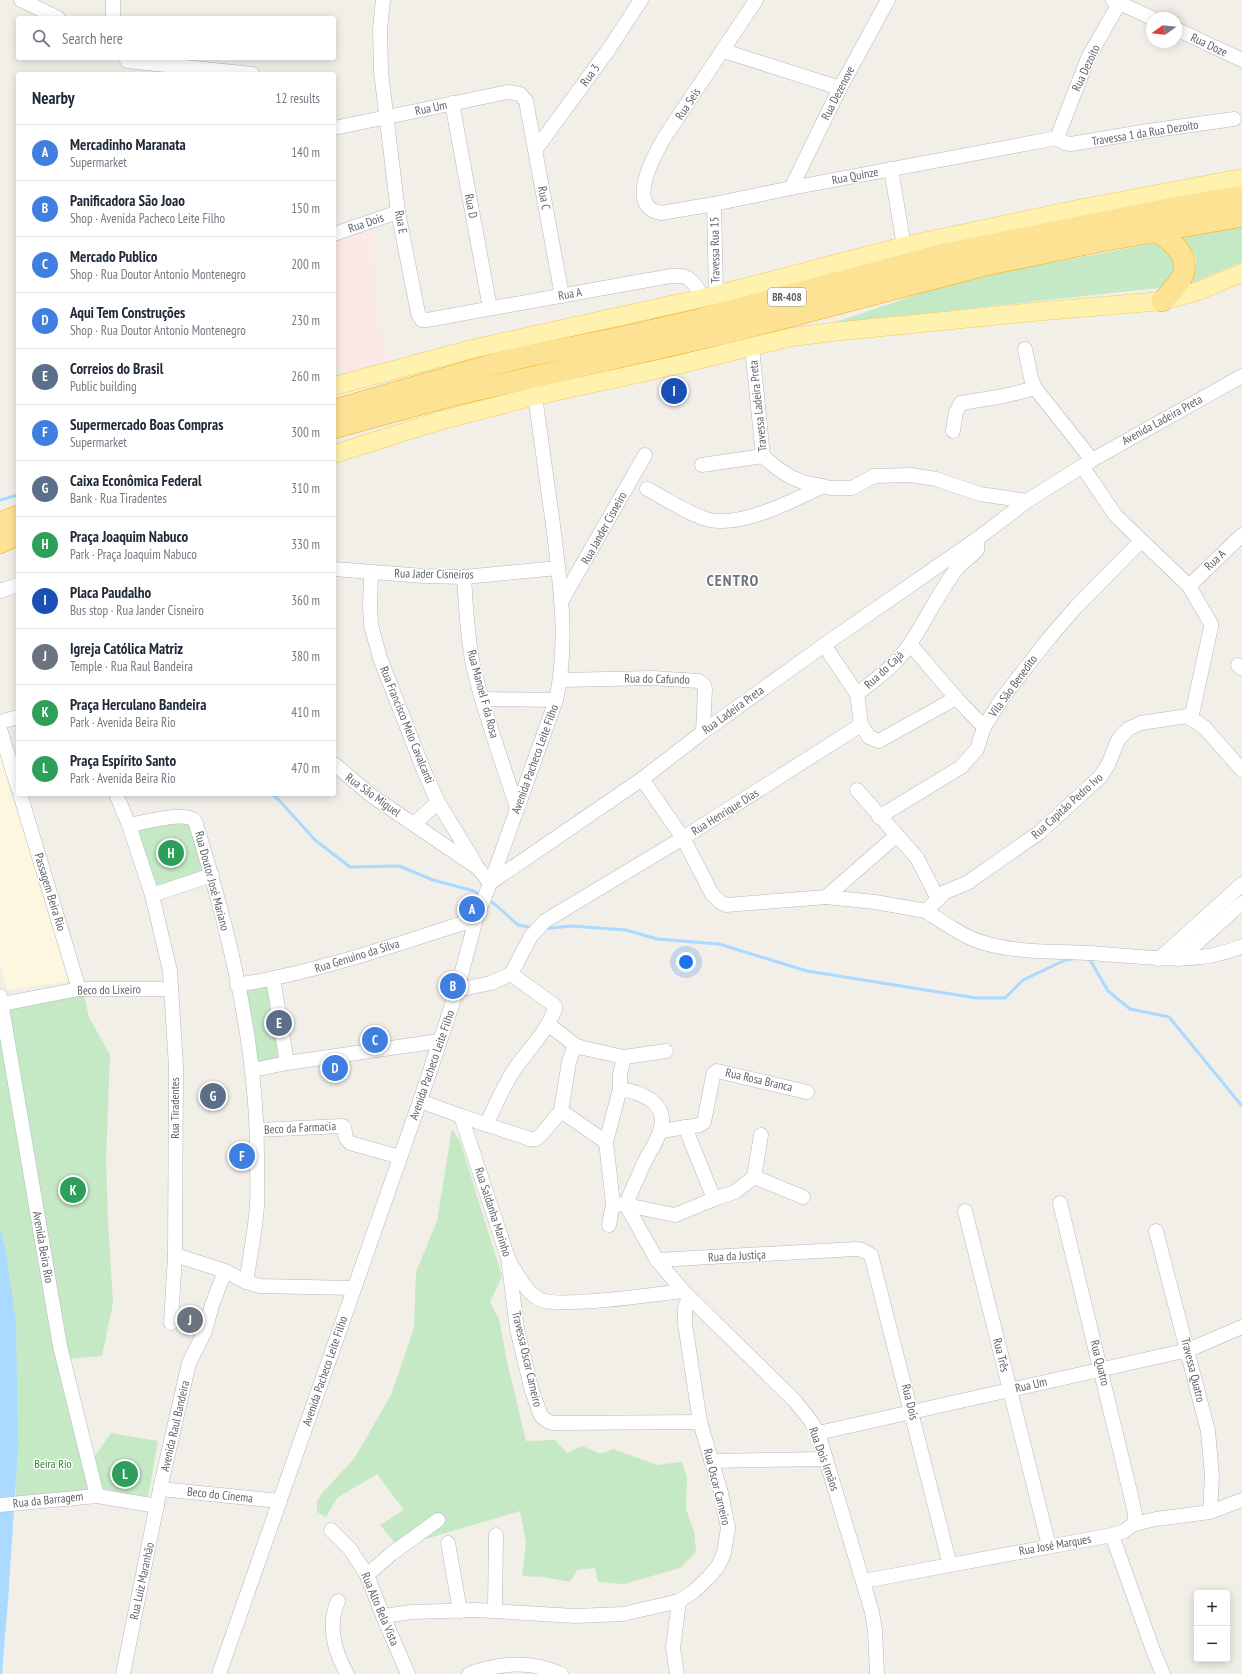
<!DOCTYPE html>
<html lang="en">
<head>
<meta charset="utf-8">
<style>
	body { margin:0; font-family:"PT Sans Narrow",sans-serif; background:#f6f6f7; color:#1f2937 }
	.controls { position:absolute; right:12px; bottom:12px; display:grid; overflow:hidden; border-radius:4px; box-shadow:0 2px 10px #0003 }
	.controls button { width:36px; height:36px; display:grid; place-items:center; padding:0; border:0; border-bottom:1px solid #e0e1e3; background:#fff; color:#1f2937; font:20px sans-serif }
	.compass { position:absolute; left:1146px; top:12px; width:36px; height:36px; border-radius:50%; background:#fff; box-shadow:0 2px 10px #0003; rotate:255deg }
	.you { position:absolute; left:686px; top:962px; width:14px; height:14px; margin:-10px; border:3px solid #fff; border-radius:50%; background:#1a73e8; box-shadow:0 0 0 6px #1a73e833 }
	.badge { display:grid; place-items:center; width:26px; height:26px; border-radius:50%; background:#0f766e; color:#fff; font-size:13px; font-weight:700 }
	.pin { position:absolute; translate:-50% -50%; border:2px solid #fff; box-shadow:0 1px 4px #0006 }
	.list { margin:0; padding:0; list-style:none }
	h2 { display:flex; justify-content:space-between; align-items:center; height:52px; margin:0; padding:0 16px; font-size:17px }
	h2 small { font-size:13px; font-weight:400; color:#747a83 }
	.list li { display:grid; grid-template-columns:26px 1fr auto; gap:12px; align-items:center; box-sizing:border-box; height:56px; padding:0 16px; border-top:1px solid #e0e1e3 }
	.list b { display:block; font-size:15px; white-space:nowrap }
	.list p { margin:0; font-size:13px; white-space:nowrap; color:#747a83 }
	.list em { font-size:13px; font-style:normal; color:#747a83 }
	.icon { flex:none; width:22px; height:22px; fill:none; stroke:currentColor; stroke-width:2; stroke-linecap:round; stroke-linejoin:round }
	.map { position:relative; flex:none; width:1242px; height:1674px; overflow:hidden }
	.search { position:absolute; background:#fff; box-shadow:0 2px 10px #0003; left:16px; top:16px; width:320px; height:44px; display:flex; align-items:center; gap:10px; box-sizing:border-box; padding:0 14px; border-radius:4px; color:#747a83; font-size:15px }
	.panel { position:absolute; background:#fff; box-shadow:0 2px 10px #0003; left:16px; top:72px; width:320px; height:724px; border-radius:4px }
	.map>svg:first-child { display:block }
	.commercial { fill:#fef7e0 }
	.medical { fill:#fce8e6 }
	.green { fill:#c5e8c5 }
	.water { fill:#aadaff }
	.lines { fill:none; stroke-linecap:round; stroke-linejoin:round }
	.stream { stroke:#aadaff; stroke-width:3 }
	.minor-casing { stroke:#b5b8bc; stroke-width:15 }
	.major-casing { stroke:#f2c960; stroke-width:19 }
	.highway-casing { stroke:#f9ab00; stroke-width:22 }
	.minor { stroke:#fff; stroke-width:14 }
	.major { stroke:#fff2af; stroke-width:18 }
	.highway { stroke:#fde293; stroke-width:21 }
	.labels { text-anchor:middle; stroke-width:3; stroke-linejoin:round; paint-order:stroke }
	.shield { fill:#fff; stroke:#8f9295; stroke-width:1 }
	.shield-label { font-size:11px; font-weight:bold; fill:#5f6368 }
	.street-label { font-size:12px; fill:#5f6368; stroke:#fff }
	.park-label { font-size:12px; fill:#348238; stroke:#fff }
	.district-label { font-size:16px; font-weight:bold; letter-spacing:1px; fill:#70757a; stroke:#fff }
</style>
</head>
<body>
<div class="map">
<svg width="1242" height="1674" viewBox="0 0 1242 1674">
	<rect width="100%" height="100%" fill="#f1efe8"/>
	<polygon class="commercial" points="0,753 3,753 71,981 7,990 0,962"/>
	<polygon class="medical" points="373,228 375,307 391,365 359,375 346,373 334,366 334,241"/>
	<g class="green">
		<path d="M1242,226V262L1189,284C1201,259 1198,252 1176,238Z"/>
		<polygon points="1155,243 1174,255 1175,269 1172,280 1158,288 830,324 936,288 1013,270"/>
		<polygon points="189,820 205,873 163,888 152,881 134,833 140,827"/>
		<polygon points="273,979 287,1063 253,1070 237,985"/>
		<polygon points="83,992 89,1017 110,1055 106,1159 108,1222 113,1303 102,1356 68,1359 7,1009"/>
		<polygon points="0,997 67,1377 97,1496 15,1503 18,1451 5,1246 0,1228"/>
		<polygon points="452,1129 460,1141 502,1276 490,1302 499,1319 507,1361 526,1441 555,1440 567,1453 583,1446 600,1454 613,1449 657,1465 682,1462 687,1478 686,1509 694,1532 696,1552 680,1568 624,1584 598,1582 595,1568 577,1570 570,1582 543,1577 522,1576 526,1542 520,1511 419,1541 396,1544 380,1525 404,1510 377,1474 337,1498 326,1517 317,1512 317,1501 324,1491 354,1459 391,1395 414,1328 416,1272 437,1221"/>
		<polygon points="111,1433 158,1441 148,1497 103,1489 93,1459"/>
	</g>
	<polygon class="water" points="0,1228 5,1246 16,1322 18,1451 8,1600 2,1674 0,1674"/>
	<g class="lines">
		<g class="stream">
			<polyline points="0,500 18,495"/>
			<polyline points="271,794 279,800 315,840 350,867 399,866 433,880 474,891 480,895"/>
			<polyline points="487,899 497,906 518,925 534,928"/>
			<polyline points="543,929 571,926 626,930 657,939 719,944 807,971 976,998 1005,998 1023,980 1065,960 1073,959"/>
			<polyline points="1089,958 1108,991 1130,1009 1169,1017 1242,1106"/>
		</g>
		<defs>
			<g id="minor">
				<polyline points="21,0 58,18"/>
				<path d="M383,0L380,29L381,72L398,212L418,313L422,320H427L648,280C659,279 681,271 690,280C695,284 700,292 704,298"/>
				<path d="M756,0L664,138C654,156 625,207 661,213L714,204L791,188L1057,138"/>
				<polyline points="1113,0 1152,18"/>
				<polyline points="113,18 113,0"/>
				<polyline points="1176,29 1242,60"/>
				<polyline points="724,51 840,88"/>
				<polyline points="127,61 252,74"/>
				<polyline points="452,103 490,308"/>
				<polyline points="334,128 508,92 520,94 526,101 562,296"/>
				<polyline points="1057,138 1065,143 1071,144 1148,131 1234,119"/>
				<polyline points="1057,138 1088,58 1121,0"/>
				<polyline points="536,149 609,49 641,0"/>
				<polyline points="891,169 904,246"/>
				<polyline points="791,188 840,88 888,0"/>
				<polyline points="714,204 716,295"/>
				<polyline points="334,234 398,212"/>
				<polyline points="752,347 763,456 778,469 791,477 803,482 831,488 852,488 874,476 911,475 936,479 980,494 1027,501 1092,460 1242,376"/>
				<polyline points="1025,349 1031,378 1035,388 1092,460"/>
				<polyline points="953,431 956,412 961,403 1004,396 1035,388"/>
				<polyline points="702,465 763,456"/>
				<path d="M647,489C665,498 691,516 710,520C743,527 794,500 823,486"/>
				<polyline points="334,569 424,576 464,577 558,568"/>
				<polyline points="371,572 370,606 371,625 380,658 424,771 438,802 475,863"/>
				<path d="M464,577C466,606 467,636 473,665C484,713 502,761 517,808"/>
				<polyline points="1189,586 1242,535"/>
				<polyline points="0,591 18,585"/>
				<polyline points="562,600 645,455"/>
				<polyline points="910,644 956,698 984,727"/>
				<polyline points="824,645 857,694 861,725"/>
				<polyline points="1238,665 1242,669"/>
				<polyline points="561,680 652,678 699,681 704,685 705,689 703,732"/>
				<path d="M857,694C876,679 896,665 910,644C926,620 938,594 955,571C961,563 970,558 977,550V539L1027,501"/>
				<polyline points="482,699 556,700"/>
				<polyline points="1187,716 1204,727 1242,770"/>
				<polyline points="0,722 18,717"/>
				<polyline points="0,729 18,788"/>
				<polyline points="334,764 372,796 478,868 490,883 642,779 703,732 824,645 977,539"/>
				<polyline points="642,779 683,838 712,894 720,902 726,905 826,897 896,836"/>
				<polyline points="857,790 917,858 938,899"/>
				<polyline points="20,794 79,989"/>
				<polyline points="116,794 129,825 152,895 170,971 176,1067 175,1255 171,1323"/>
				<polyline points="879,817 961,767 977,749 984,727 1003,697 1050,637 1076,607 1141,541"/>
				<polyline points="414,824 438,802"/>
				<path d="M129,825C143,823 186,810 195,821C229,930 258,1047 257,1161C257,1176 258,1192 257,1206C255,1232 250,1257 246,1282"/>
				<polyline points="152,895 212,875"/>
				<polyline points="826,897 875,902 926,911 945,892 967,883 1040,832 1100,777 1108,765 1118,740 1128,729 1141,723 1187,716 1192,714 1211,627 1211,624 1189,586 1116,516 1082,466"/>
				<path d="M926,911C943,922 962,936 981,942C1015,953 1052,951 1087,953C1138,955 1193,968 1242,946"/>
				<polyline points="1159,959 1242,884"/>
				<polyline points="1179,959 1242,903"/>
				<polyline points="511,974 531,936 545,921 683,838 861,725 869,737 879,741 956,698"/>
				<polyline points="273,979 287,1063"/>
				<path d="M237,985C319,972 397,944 476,919"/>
				<polyline points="457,990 491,983 511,974 555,1006 555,1010 548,1024 575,1045 583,1048 624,1057 666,1051"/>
				<polyline points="0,996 60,1346 97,1496"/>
				<polyline points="2,1004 79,989 170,989"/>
				<polyline points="253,1070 287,1063 439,1041"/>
				<path d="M620,1089C641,1092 670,1103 660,1131C657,1141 651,1150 646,1159C639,1174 632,1189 626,1205L657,1260L683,1291L795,1401L810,1420L818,1433L872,1612L875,1631L877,1674"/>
				<path d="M420,1101L461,1116L509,1261C517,1274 526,1292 539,1299C557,1309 658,1294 683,1291"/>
				<polyline points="561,1111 606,1142"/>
				<polyline points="461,1116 530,1139 536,1139 541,1135 561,1111 569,1062 575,1045"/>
				<path d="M486,1125C495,1106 503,1087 514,1070C525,1054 538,1041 548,1024"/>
				<polyline points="685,1127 714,1199"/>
				<polyline points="257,1130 342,1126 344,1127 346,1138 350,1143 400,1157"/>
				<polyline points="661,1131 700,1125 704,1122 713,1076 714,1073 717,1071 807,1092"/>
				<polyline points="754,1177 803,1197"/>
				<polyline points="1060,1203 1132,1500 1135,1514 1134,1524"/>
				<polyline points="613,1204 626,1205 675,1215 714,1199 735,1192 754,1177 761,1135"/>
				<polyline points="965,1211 1049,1546"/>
				<polyline points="609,1225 613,1204 606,1142 620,1089 620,1075 624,1057"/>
				<polyline points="1156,1231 1208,1431 1212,1476 1210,1512"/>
				<polyline points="175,1255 225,1271 246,1282 260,1286 354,1288"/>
				<polyline points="657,1260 856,1249 862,1250 871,1255 950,1565"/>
				<polyline points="509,1265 517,1329 532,1391 541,1416 549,1422 555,1423 700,1422"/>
				<polyline points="818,1433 1188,1350 1242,1327"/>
				<polyline points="711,1461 826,1459"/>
				<polyline points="160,1489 280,1501"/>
				<polyline points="0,1505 97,1496 157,1506"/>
				<polyline points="331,1530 350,1549 367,1575 383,1616 408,1674"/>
				<polyline points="1112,1535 1154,1653 1163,1674"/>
				<polyline points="448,1543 460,1611"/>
				<polyline points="367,1575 391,1554 438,1520"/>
				<polyline points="864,1581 1112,1535 1124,1531 1134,1524 1156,1519 1210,1512 1242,1500"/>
				<path d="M338,1601C327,1625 335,1652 347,1674"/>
				<polyline points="495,1610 496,1535"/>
				<polyline points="383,1616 412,1612 477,1610 575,1616 623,1614 679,1601 693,1592 709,1577 718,1566 724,1553 728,1528 721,1493 700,1422 685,1324 685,1308 689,1297"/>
				<polyline points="123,1674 160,1489 189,1363 205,1331 212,1305 225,1271"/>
				<path d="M219,1674L420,1101L457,990L476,919L496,868L556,700C569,642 560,583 553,525C547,482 541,439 535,396"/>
				<path d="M469,1674C500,1663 530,1660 561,1674"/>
				<polyline points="677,1674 673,1648 679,1601"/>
			</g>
			<g id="major">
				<polyline points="334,386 472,349 716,295 904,246 1078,209 1242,178"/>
				<polyline points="334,454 439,421 535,396 673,366 792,337 832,332 1044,311 1162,301 1198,291 1242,273"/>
			</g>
			<g id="highway">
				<path d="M1159,232C1166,238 1175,244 1180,252C1193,273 1175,288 1162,301"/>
				<polyline points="334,410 491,365 528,356 628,336 697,320 945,254 1172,208 1242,196"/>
				<polyline points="334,428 454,395 734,331 981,266 1096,242 1242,216"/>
				<polyline points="0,523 18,516"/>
				<polyline points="0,543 18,535"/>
			</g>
		</defs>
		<use href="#minor" class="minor-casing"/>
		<use href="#major" class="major-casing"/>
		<use href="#highway" class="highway-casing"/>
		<use href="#minor" class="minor"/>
		<use href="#major" class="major"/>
		<use href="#highway" class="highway"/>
	</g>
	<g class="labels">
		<rect class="shield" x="768" y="288" width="38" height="18" rx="3"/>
		<g class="shield-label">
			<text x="787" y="301">BR-408</text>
		</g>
		<g class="street-label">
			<text transform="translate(1209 45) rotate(25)" y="4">Rua Doze</text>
			<text transform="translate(1086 68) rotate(-65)" y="4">Rua Dezoito</text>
			<text transform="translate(590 75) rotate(-54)" y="4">Rua 3</text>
			<text transform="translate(838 93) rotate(-63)" y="4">Rua Dezenove</text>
			<text transform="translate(688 104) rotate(-56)" y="4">Rua Seis</text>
			<text transform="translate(431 108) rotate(-12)" y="4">Rua Um</text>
			<text transform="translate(1145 133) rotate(-9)" y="4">Travessa 1 da Rua Dezoito</text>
			<text transform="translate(855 176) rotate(-11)" y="4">Rua Quinze</text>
			<text transform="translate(544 198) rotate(80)" y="4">Rua C</text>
			<text transform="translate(471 206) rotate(79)" y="4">Rua D</text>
			<text transform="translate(401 222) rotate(80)" y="4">Rua E</text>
			<text transform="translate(366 223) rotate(-19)" y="4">Rua Dois</text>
			<text transform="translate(715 250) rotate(-91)" y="4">Travessa Rua 15</text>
			<text transform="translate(570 294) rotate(-10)" y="4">Rua A</text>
			<text transform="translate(758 406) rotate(-96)" y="4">Travessa Ladeira Preta</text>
			<text transform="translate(1162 420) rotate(-29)" y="4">Avenida Ladeira Preta</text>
			<text transform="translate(604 528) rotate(-61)" y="4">Rua Jander Cisneiro</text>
			<text transform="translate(1215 560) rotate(-44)" y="4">Rua A</text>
			<text transform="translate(434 574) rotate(1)" y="4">Rua Jader Cisneiros</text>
			<text transform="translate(884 670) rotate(-43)" y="4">Rua do Cajá</text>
			<text transform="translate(657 679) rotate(1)" y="4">Rua do Cafundo</text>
			<text transform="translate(1013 686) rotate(-54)" y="4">Vila São Benedito</text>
			<text transform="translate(483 694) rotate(75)" y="4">Rua Manoel F da Rosa</text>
			<text transform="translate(733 710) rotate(-36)" y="4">Rua Ladeira Preta</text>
			<text transform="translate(407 725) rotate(68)" y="4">Rua Francisco Melo Cavalcanti</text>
			<text transform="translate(535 759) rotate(-70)" y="4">Avenida Pacheco Leite Filho</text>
			<text transform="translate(373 795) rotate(36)" y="4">Rua São Miguel</text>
			<text transform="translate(1067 806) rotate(-42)" y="4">Rua Capitão Pedro Ivo</text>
			<text transform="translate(725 812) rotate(-32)" y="4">Rua Henrique Dias</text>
			<text transform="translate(212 881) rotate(75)" y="4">Rua Doutor José Mariano</text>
			<text transform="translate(50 892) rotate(73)" y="4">Passagem Beira Rio</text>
			<text transform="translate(357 956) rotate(-17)" y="4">Rua Genuino da Silva</text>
			<text transform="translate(109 990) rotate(-1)" y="4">Beco do Lixeiro</text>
			<text transform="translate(432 1065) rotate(-71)" y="4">Avenida Pacheco Leite Filho</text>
			<text transform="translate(759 1080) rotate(13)" y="4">Rua Rosa Branca</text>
			<text transform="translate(175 1108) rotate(-90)" y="4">Rua Tiradentes</text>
			<text transform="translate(300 1128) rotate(-3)" y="4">Beco da Farmacia</text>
			<text transform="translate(493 1212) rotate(72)" y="4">Rua Saldanha Marinho</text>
			<text transform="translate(43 1247) rotate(80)" y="4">Avenida Beira Rio</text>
			<text transform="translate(737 1256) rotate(-3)" y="4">Rua da Justiça</text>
			<text transform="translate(1001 1355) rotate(76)" y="4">Rua Três</text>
			<text transform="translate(527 1359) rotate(77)" y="4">Travessa Oscar Carneiro</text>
			<text transform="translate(1100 1363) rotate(76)" y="4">Rua Quatro</text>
			<text transform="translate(1193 1370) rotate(76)" y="4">Travessa Quatro</text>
			<text transform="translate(325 1371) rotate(-71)" y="4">Avenida Pacheco Leite Filho</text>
			<text transform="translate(1031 1385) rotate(-13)" y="4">Rua Um</text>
			<text transform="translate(910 1402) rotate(76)" y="4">Rua Dois</text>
			<text transform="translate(175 1426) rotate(-77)" y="4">Avenida Raul Bandeira</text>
			<text transform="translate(824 1459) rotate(70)" y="4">Rua Dois Irmãos</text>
			<text transform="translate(717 1487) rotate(76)" y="4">Rua Oscar Carneiro</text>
			<text transform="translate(220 1495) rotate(6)" y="4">Beco do Cinema</text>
			<text transform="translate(48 1500) rotate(-6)" y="4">Rua da Barragem</text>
			<text transform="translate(1055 1545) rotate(-10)" y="4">Rua José Marques</text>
			<text transform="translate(142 1581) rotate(-78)" y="4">Rua Luiz Maranhão</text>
			<text transform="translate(380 1609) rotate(67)" y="4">Rua Alto Bela Vista</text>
		</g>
		<g class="park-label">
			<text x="53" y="1468">Beira Rio</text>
		</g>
		<g class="district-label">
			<text x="733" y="586">CENTRO</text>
		</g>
	</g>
</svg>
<div class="controls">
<button>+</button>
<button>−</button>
</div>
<svg class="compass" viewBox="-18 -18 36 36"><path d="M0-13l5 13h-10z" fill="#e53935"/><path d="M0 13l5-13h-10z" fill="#747a83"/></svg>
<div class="you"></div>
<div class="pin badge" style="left:472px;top:909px;background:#3f7fe0">A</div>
<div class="pin badge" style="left:453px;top:986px;background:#3f7fe0">B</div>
<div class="pin badge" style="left:375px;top:1040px;background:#3f7fe0">C</div>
<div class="pin badge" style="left:335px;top:1068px;background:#3f7fe0">D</div>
<div class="pin badge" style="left:279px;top:1023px;background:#5c6f8a">E</div>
<div class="pin badge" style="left:242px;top:1156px;background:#3f7fe0">F</div>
<div class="pin badge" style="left:213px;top:1096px;background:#5c6f8a">G</div>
<div class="pin badge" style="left:171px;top:853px;background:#2e9e5b">H</div>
<div class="pin badge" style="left:674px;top:391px;background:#1a4fb4">I</div>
<div class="pin badge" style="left:190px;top:1320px;background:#6b7280">J</div>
<div class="pin badge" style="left:73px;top:1190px;background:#2e9e5b">K</div>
<div class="pin badge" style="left:125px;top:1474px;background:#2e9e5b">L</div>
<div class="search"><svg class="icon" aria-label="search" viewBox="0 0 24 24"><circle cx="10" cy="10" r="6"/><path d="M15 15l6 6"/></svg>Search here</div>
<section class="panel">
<h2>Nearby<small>12 results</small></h2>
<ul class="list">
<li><span class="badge" style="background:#3f7fe0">A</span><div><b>Mercadinho Maranata</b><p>Supermarket</p></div><em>140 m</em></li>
<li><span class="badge" style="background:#3f7fe0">B</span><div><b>Panificadora São Joao</b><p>Shop · Avenida Pacheco Leite Filho</p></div><em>150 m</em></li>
<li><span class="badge" style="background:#3f7fe0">C</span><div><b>Mercado Publico</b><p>Shop · Rua Doutor Antonio Montenegro</p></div><em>200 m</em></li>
<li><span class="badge" style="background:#3f7fe0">D</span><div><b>Aqui Tem Construções</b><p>Shop · Rua Doutor Antonio Montenegro</p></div><em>230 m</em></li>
<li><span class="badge" style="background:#5c6f8a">E</span><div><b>Correios do Brasil</b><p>Public building</p></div><em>260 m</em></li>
<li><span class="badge" style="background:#3f7fe0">F</span><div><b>Supermercado Boas Compras</b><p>Supermarket</p></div><em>300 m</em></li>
<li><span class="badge" style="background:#5c6f8a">G</span><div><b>Caixa Econômica Federal</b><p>Bank · Rua Tiradentes</p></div><em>310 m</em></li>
<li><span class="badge" style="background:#2e9e5b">H</span><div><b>Praça Joaquim Nabuco</b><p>Park · Praça Joaquim Nabuco</p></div><em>330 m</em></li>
<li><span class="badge" style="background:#1a4fb4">I</span><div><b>Placa Paudalho</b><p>Bus stop · Rua Jander Cisneiro</p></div><em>360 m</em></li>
<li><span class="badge" style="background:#6b7280">J</span><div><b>Igreja Católica Matriz</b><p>Temple · Rua Raul Bandeira</p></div><em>380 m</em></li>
<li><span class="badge" style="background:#2e9e5b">K</span><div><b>Praça Herculano Bandeira</b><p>Park · Avenida Beira Rio</p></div><em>410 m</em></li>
<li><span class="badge" style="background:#2e9e5b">L</span><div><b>Praça Espírito Santo</b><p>Park · Avenida Beira Rio</p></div><em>470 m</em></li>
</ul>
</section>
</div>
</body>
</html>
